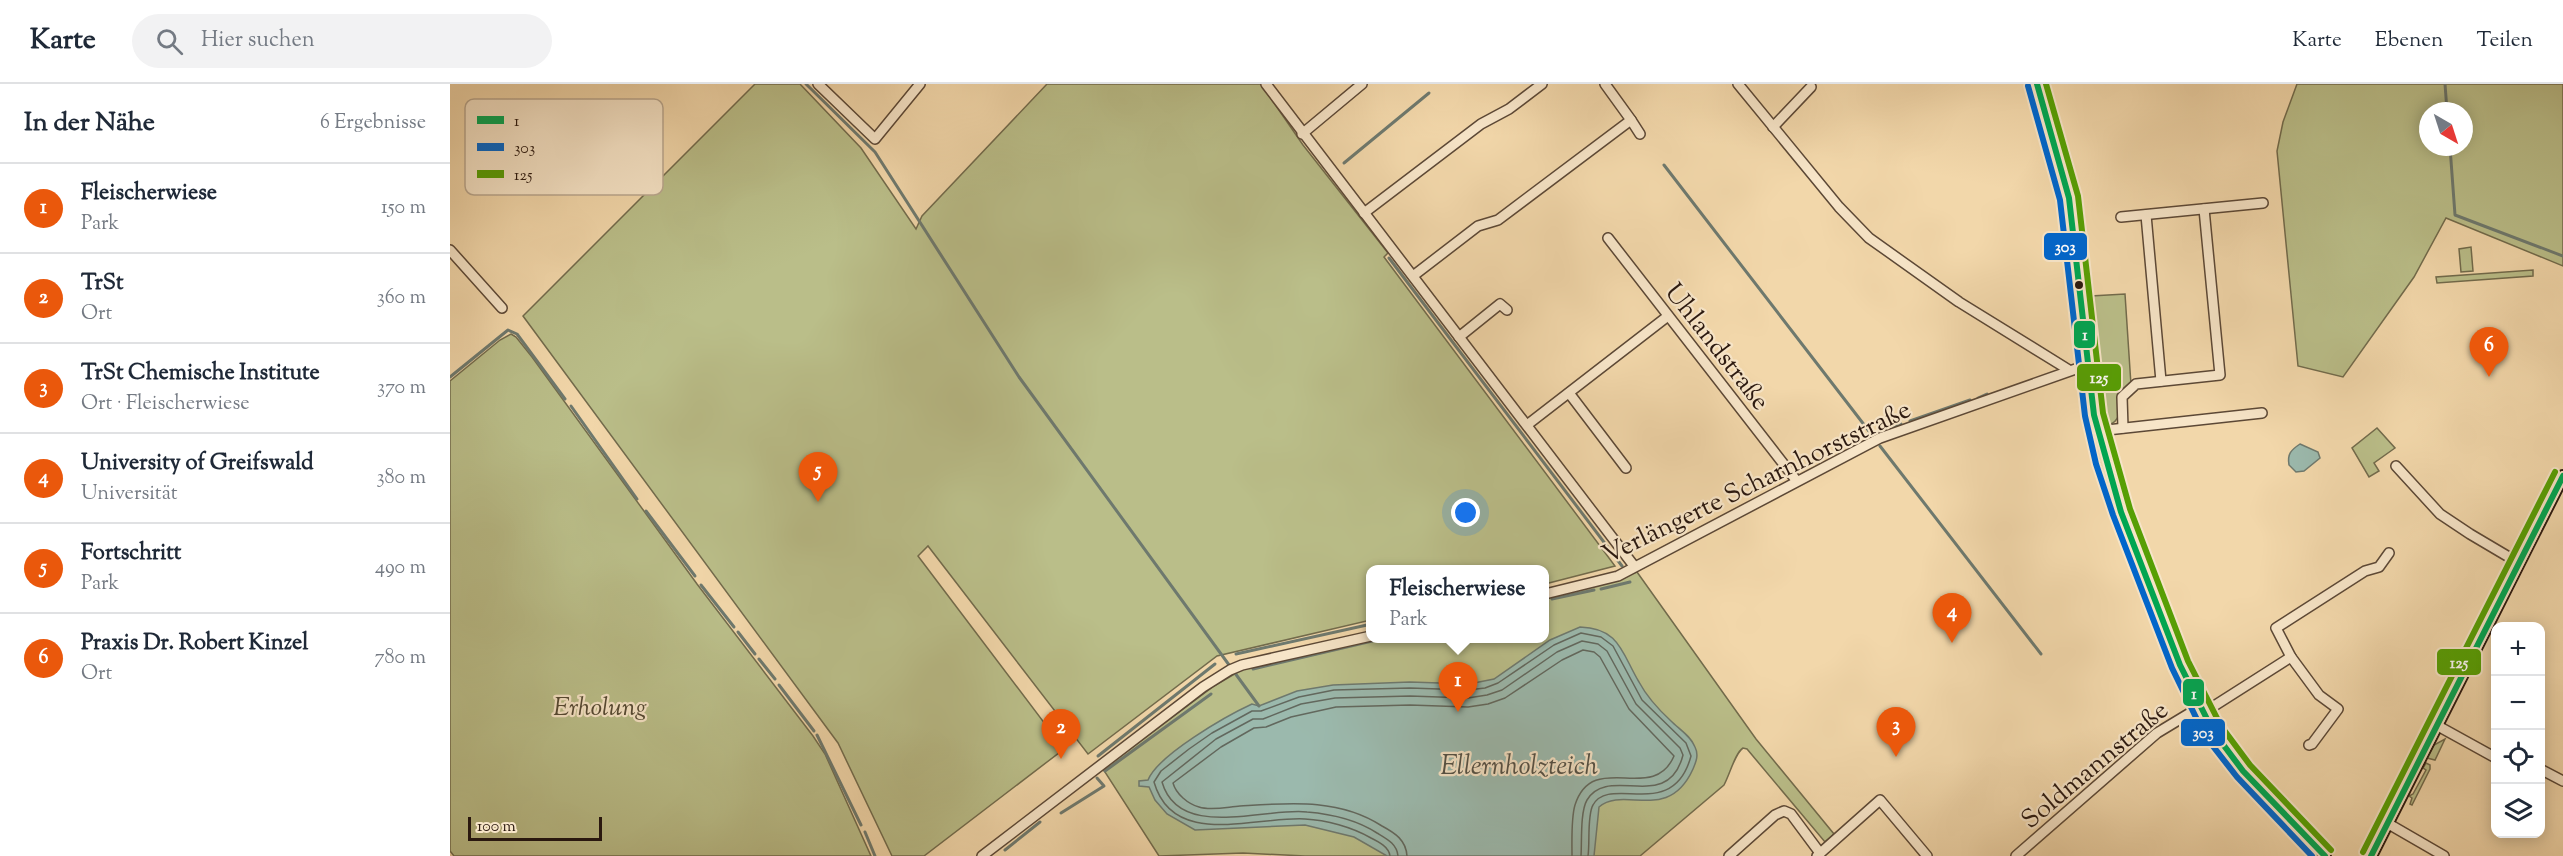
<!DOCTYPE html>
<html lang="de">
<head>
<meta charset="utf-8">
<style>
	body { margin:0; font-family:"Sorts Mill Goudy",serif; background:#f2f2f3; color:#1f2937 }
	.controls { position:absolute; right:18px; bottom:18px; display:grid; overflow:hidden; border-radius:12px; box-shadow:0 3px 15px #0003 }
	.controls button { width:54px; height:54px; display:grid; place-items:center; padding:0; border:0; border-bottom:2px solid #e0e1e3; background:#fff; color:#1f2937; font:30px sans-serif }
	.compass { position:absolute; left:1969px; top:18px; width:54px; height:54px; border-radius:50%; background:#fff; box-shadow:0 3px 15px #0003; rotate:141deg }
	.scale { position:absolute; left:18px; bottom:15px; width:134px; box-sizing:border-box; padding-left:6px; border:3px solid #2a180f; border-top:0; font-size:16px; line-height:21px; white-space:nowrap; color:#2a180f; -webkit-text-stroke:4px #f7e5c8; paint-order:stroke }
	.you { position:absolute; left:1016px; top:429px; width:21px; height:21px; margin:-15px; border:4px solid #fff; border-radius:50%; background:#1a73e8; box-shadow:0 0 0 9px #1a73e833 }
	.badge { display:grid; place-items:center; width:39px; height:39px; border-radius:50%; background:#ea580c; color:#fff; font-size:20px; font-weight:700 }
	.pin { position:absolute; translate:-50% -50px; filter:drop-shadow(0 2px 3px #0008) }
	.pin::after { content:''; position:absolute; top:32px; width:21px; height:18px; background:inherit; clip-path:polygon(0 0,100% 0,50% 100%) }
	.popup { position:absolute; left:916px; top:481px; width:183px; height:78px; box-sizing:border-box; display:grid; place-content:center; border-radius:12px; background:#fff; filter:drop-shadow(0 2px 4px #0005); font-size:20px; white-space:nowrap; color:#747a83 }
	.popup b { font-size:22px; color:#1f2937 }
	.popup::after { content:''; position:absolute; left:50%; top:100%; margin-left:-12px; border:12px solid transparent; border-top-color:#fff }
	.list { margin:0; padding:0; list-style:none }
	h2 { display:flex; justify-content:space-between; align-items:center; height:78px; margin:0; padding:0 24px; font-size:26px }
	h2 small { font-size:20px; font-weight:400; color:#747a83 }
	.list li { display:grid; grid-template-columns:39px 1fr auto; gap:18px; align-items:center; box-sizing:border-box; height:90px; padding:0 24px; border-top:2px solid #e0e1e3 }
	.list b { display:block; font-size:22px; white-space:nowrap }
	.list p { margin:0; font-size:20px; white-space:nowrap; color:#747a83 }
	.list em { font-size:20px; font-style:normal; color:#747a83 }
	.icon { flex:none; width:33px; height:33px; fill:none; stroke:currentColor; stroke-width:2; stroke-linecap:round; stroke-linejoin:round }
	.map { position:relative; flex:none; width:2113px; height:772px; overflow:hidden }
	header { display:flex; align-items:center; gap:36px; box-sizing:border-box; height:84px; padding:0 30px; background:#fff; border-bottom:2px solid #e0e1e3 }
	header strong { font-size:28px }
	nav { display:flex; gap:33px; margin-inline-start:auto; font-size:21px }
	.search { width:420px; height:54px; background:#f2f2f3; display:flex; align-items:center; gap:15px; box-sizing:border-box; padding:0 21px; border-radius:33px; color:#747a83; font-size:22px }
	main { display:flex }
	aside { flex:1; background:#fff }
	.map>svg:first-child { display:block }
	.green { fill:#babe89; stroke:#726b4c; stroke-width:1.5; fill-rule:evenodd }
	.water { fill:#9bb9ad; stroke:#6e796e; stroke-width:1.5 }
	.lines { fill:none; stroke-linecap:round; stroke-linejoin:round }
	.shore { stroke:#62685e; stroke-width:1.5 }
	.stream { stroke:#6e796e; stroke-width:3 }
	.minor-casing { stroke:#5c4836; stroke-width:12 }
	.major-casing { stroke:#2a180f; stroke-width:14 }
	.minor { stroke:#f7e5c8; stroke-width:9 }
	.major { stroke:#f2d7aa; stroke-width:10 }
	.bus-1-casing { stroke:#f7e5c8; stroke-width:10 }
	.bus-2-casing { stroke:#f7e5c8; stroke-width:10 }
	.bus-3-casing { stroke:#f7e5c8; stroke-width:10 }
	.bus-1 { stroke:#00a651; stroke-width:6 }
	.bus-2 { stroke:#06c; stroke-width:6 }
	.bus-3 { stroke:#579f04; stroke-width:6 }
	.bus-dot { fill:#2a180f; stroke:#f7e5c8; stroke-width:2 }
	.labels { text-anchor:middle; stroke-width:4.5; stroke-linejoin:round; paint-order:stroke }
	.street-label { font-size:26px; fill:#2a180f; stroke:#f7e5c8 }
	.park-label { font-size:26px; font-style:italic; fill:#554a34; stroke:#f7e5c8 }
	.water-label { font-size:27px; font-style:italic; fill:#525046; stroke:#f7e5c8 }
	.key { fill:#f7e5c8; stroke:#baa890; stroke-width:1.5 }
	.key-label { font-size:16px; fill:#2a180f }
	.line-badge { stroke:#f7e5c8; stroke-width:2 }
	.badge-label { font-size:16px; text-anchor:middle; font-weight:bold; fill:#fff }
</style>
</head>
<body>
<header>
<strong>Karte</strong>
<div class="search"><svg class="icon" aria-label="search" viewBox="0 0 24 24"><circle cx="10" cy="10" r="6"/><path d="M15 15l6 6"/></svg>Hier suchen</div>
<nav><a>Karte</a><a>Ebenen</a><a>Teilen</a></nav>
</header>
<main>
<aside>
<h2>In der Nähe<small>6 Ergebnisse</small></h2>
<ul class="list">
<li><span class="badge">1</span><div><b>Fleischerwiese</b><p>Park</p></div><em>150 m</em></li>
<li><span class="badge">2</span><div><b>TrSt</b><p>Ort</p></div><em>360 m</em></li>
<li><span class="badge">3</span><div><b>TrSt Chemische Institute</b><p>Ort · Fleischerwiese</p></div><em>370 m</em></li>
<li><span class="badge">4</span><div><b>University of Greifswald</b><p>Universität</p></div><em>380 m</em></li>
<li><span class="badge">5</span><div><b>Fortschritt</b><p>Park</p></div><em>490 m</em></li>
<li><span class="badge">6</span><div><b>Praxis Dr. Robert Kinzel</b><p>Ort</p></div><em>780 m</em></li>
</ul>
</aside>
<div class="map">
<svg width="2113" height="772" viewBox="0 0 2113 772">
	<rect width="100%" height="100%" fill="#f2d7aa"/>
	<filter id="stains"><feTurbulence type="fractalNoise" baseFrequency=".00333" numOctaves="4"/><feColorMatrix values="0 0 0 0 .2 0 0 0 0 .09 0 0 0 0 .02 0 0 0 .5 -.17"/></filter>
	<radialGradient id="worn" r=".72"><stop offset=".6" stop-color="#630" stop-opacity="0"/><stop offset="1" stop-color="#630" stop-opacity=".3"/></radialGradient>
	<g class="green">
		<polygon points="305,0 350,0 411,64 466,145 472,132 597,0 811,0 853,61 938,169 934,173 1165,482 1095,500 1095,486 921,486 921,536 767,572 638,670 478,462 468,472 614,665 474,772 442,772 388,659 73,232"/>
		<path d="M1847,0H2113V182L1996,134L1964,193L1893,293L1848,282L1827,67L1833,38ZM1978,27H2014V63H1978Z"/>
		<polygon points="2021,163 2023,187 2011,188 2009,165"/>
		<polygon points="2083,186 2083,192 1987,199 1986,193"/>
		<path d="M1675,210L1681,301C1658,315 1681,336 1655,342L1646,280L1641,212Z"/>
		<polygon points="61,250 66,253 82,273 247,500 363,652 375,670 421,772 4,772 0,767 0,297 50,256"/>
		<polygon points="1927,344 1945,364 1924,379 1929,387 1919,393 1902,364"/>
		<path d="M1187,488L1306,655L1384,750L1375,758L1297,665L1293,664C1285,669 1280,690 1274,701L1190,772H855L793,769L709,772L653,685L764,602L793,585L921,554H1095V512Z"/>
		<polygon points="1995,655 1985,676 1977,674 1984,661"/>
		<polygon points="1976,679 1980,681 1980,685 1962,721 1960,720 1962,714 1959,712 1963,710 1976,686 1973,684"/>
	</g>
	<g class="water">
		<path d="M1850,360L1868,368L1870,374L1854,387L1846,388L1839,381C1837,370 1841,366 1850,360Z"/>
		<path d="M1130,543C1170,544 1172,570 1189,598C1197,613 1208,625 1221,637C1229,645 1241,652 1245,663C1249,671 1246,678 1243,685C1218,740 1174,701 1149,723L1144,772H937L904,753L855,741L745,746L717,730L705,716L699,703L689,702V697L698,696C708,671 776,632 802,620L809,622L847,607L883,601L960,598L1019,600L1044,595L1100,556Z"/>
	</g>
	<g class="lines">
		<g class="shore">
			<path d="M940,772C939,763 929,758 921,754C902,743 876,736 855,735C805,732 723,765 704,698L711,687L739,665L762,649L802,627H811L849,613L884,606L960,604L1018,606L1035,604L1048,599L1104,561L1131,549L1151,553L1163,562L1192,616L1236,659L1241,672C1223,739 1160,690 1143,721C1137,731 1140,759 1138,772"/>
			<path d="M948,772C947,760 937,755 927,749C907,736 881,730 857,728C814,723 729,757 712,698L766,655L803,635H813L851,620L885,614L960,612L1018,614L1037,611L1052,606L1107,568L1132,557L1148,560L1157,567L1186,620L1230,664L1233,671C1218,730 1158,680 1137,716C1130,728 1132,758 1131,772"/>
			<path d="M957,772C956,756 945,749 932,742C889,714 839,719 790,722C777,723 761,727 749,723C738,720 726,710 723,699L771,663L804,644L816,643L841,633L886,623L960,621L1018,623L1038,620L1055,614L1112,576L1133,566L1144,568L1150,573L1179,625L1224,672C1203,721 1143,665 1125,721C1121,734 1122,758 1122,772"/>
		</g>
		<g class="stream">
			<polyline points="356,0 425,68 569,293 809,622"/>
			<polyline points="1995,0 1997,27"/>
			<polyline points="2000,63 2005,131 2113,172"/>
			<polyline points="894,79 979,9"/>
			<polyline points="1214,81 1422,351"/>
			<polyline points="939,174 1172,482"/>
			<polyline points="0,293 58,246 67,250 115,315"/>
			<polyline points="1528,314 1537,310"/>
			<polyline points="121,322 187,415"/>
			<polyline points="1460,337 1520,316"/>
			<polyline points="1429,348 1451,340"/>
			<polyline points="1430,362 1591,570"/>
			<polyline points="196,427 245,492"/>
			<polyline points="251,501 284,543"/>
			<polyline points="1151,505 1180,498"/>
			<polyline points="1102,515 1144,506"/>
			<polyline points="288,548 305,570"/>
			<polyline points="786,570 917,541"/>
			<polyline points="309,575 325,595"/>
			<polyline points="803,585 935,554"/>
			<polyline points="329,601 364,647"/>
			<polyline points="367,651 411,741"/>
			<polyline points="648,672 765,580"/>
			<polyline points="655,687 761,610"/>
			<polyline points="611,729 654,702 647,694"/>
			<polyline points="415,748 425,772"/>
			<polyline points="555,766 590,738"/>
		</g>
		<defs>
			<g id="minor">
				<polyline points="368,0 425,55 470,0"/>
				<polyline points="816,0 1184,482"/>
				<polyline points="1288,0 1389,123 1419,154 1509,218 1619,286"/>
				<polyline points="1181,36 1190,50"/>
				<polyline points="1323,43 1361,3"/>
				<polyline points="852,50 912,0"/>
				<polyline points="914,129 1031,40 1059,25 1092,0"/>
				<polyline points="1696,131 1711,297"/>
				<polyline points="1671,133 1813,119"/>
				<polyline points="1158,154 1346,396"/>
				<polyline points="0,166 52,224"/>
				<polyline points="963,192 1028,142 1048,136 1181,36 1155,0"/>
				<polyline points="1009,253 1050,220 1057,226"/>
				<polyline points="1119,309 1176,384"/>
				<polyline points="1077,341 1218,232"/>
				<polyline points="1673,344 1672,313 1686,300 1770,291 1754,125"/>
				<polyline points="1648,347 1812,329"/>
				<polyline points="1946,382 1990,430 2020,450 2069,479"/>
				<polyline points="1095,510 1168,492 1430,354 1637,281"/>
				<polyline points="1841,573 1869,611 1888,625 1862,660 1859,661"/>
				<polyline points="1753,629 1841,573 1826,544 1915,487 1929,483 1939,469"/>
				<polyline points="1988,642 2046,674"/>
				<polyline points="2090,685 2113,697"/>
				<polyline points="1937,739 1994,772"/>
				<polyline points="532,772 753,603 780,586 792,581 921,552"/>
				<polyline points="1279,772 1325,731 1334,727 1341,730 1370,769"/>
				<polyline points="1367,772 1430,716 1477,772"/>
				<polyline points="1566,772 1707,649 1750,623"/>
			</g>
			<g id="major">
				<polyline points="1587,0 1619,114 1637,281 1644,331 1655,377 1671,428 1730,581 1763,647 1793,687 1875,772"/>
				<polyline points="1921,772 2113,392"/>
			</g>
		</defs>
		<use href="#minor" class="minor-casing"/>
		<use href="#major" class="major-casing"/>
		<use href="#minor" class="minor"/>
		<use href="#major" class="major"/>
		<defs>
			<g id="bus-1">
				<polyline points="1587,0 1619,114 1644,331 1671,428 1730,581 1763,647 1793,687 1875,772"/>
				<polyline points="1921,772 2113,392"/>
			</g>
			<polyline id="bus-2" points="1578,2 1610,116 1635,332 1646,380 1663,431 1722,584 1755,652 1787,693 1862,772"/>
			<g id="bus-3">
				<polyline points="1596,0 1628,112 1653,329 1680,425 1738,577 1771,642 1800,681 1881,766"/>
				<polyline points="1913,768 2105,388"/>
			</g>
		</defs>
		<use href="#bus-1" class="bus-1-casing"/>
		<use href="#bus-2" class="bus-2-casing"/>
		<use href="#bus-3" class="bus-3-casing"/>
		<use href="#bus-1" class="bus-1"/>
		<use href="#bus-2" class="bus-2"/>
		<use href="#bus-3" class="bus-3"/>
	</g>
	<circle class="bus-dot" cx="1629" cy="201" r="5"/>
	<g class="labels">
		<g class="street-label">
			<text transform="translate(1268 262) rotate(52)" y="9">Uhlandstraße</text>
			<text transform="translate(1306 397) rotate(-26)" y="9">Verlängerte Scharnhorststraße</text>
			<text transform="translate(1644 680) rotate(-40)" y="9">Soldmannstraße</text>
		</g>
		<g class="park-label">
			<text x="150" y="631">Erholung</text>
		</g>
		<g class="water-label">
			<text x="1069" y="690">Ellernholzteich</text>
		</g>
	</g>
	<rect x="15" y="15" width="198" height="96" rx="9" class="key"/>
	<rect x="27" y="32" width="27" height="8" fill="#00a651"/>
	<rect x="27" y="59" width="27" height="8" fill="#06c"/>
	<rect x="27" y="86" width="27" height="8" fill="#579f04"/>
	<g class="key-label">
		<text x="64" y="42">1</text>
		<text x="64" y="69">303</text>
		<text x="64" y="96">125</text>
	</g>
	<g class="line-badge">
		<rect x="1593" y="148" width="45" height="29" rx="6" fill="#06c"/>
		<rect x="1623" y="236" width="23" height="29" rx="6" fill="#00a651"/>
		<rect x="1626" y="279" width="46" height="29" rx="6" fill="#579f04"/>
		<rect x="1986" y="564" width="46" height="28" rx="6" fill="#579f04"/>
		<rect x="1732" y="594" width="23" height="29" rx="6" fill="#00a651"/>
		<rect x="1730" y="634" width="46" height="29" rx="6" fill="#06c"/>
	</g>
	<g class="badge-label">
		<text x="1615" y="168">303</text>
		<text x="1635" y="256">1</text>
		<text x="1649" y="299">125</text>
		<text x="2009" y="584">125</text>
		<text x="1744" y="615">1</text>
		<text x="1753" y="654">303</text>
	</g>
	<rect width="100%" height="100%" filter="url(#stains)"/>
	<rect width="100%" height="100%" fill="url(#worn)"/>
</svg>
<div class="controls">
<button>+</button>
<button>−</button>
<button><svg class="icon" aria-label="locate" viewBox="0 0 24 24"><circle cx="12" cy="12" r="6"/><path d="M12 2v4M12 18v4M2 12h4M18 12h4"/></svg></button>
<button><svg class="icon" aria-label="layers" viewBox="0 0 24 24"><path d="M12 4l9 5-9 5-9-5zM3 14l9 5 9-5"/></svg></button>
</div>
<svg class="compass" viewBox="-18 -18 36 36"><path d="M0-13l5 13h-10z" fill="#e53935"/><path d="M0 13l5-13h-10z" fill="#747a83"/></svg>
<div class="scale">100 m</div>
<div class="you"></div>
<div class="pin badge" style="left:1008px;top:628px">1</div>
<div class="popup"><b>Fleischerwiese</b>Park</div>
<div class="pin badge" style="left:611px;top:675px">2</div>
<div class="pin badge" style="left:1446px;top:673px">3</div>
<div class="pin badge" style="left:1502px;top:559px">4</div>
<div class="pin badge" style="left:368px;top:418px">5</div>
<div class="pin badge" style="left:2039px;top:293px">6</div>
</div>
</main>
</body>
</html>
